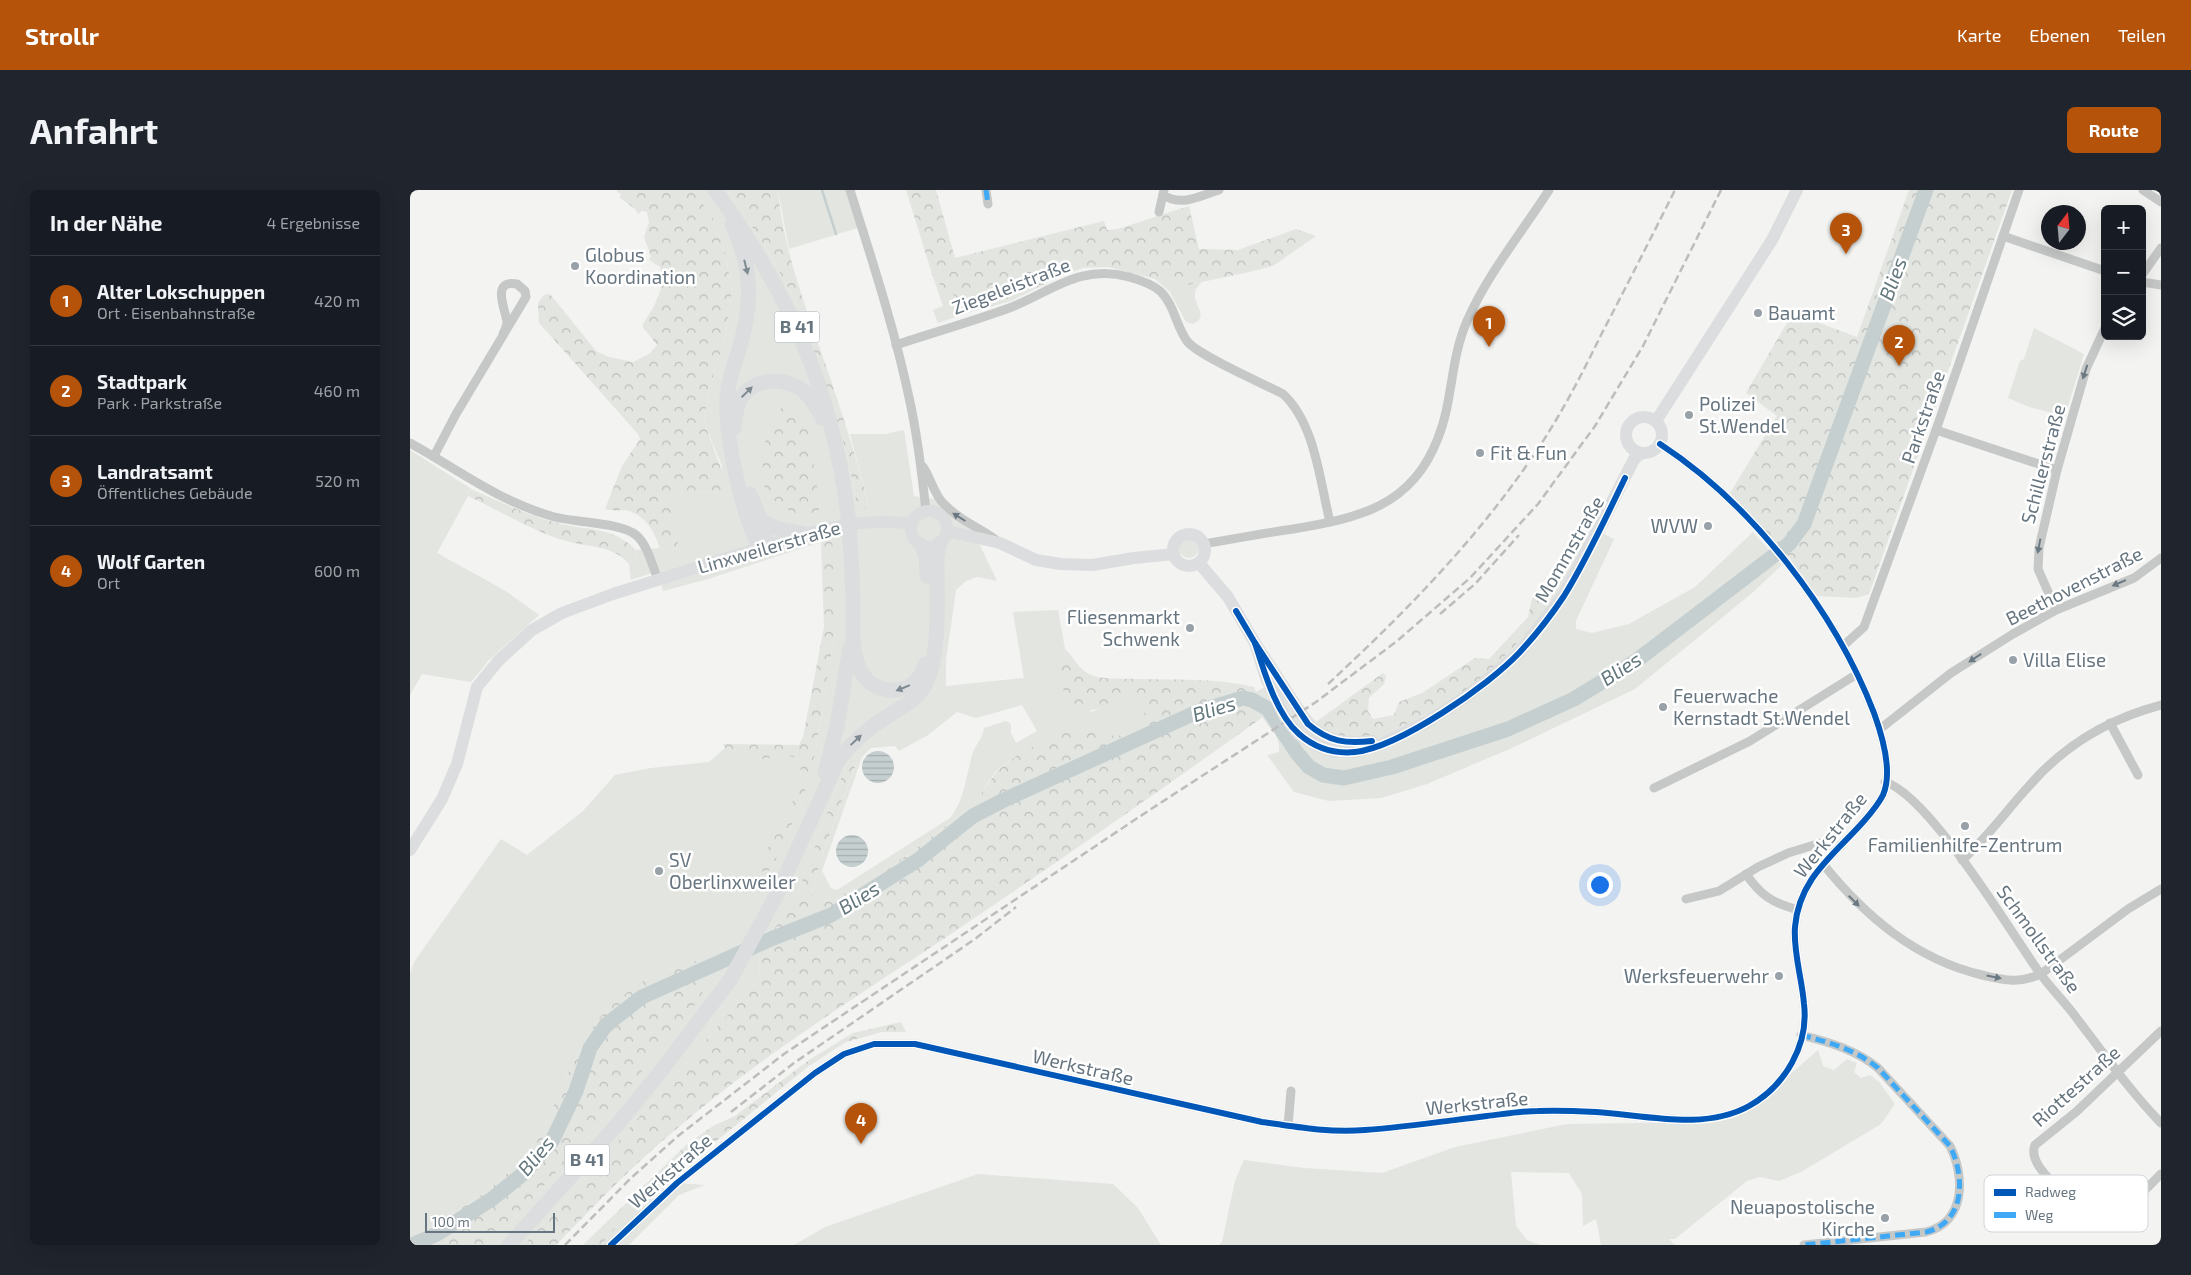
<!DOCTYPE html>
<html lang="de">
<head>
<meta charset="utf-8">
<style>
	body { margin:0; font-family:"Exo 2",sans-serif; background:#20242c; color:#f1f3f6 }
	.controls { position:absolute; right:15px; top:15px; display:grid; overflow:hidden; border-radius:8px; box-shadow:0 5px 20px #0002 }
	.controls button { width:45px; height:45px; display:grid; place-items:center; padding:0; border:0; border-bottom:1px solid #363941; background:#171b24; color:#f1f3f6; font:25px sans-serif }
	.compass { position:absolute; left:1631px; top:15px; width:45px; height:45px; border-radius:50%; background:#171b24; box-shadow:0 5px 20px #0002; rotate:16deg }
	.scale { position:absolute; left:15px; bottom:12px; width:130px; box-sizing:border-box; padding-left:5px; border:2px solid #66757f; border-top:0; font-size:14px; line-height:18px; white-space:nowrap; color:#66757f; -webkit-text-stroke:4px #fff; paint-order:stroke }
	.you { position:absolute; left:1189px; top:694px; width:18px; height:18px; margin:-12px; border:4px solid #fff; border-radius:50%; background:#1a73e8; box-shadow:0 0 0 8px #1a73e833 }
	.badge { display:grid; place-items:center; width:32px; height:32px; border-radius:50%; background:#b45309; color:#fff; font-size:16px; font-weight:700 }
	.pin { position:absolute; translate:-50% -41px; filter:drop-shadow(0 1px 2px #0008) }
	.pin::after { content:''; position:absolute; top:26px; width:18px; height:15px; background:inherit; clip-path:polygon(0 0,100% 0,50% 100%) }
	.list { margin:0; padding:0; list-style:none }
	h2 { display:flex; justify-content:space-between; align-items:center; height:65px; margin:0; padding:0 20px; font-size:21px }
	h2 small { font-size:16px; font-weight:400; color:#9ea1a6 }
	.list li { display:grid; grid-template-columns:32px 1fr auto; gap:15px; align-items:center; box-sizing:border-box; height:90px; padding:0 20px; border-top:1px solid #363941 }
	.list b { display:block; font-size:19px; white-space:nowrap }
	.list p { margin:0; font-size:16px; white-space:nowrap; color:#9ea1a6 }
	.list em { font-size:16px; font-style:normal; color:#9ea1a6 }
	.icon { flex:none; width:28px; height:28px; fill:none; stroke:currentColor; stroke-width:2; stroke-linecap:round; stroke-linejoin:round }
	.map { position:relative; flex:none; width:1751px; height:1055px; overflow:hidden; border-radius:8px }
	header { display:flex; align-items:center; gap:30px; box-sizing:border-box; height:70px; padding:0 25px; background:#b45309; color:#fff }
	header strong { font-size:24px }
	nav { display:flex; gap:28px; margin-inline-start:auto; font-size:18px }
	.intro { display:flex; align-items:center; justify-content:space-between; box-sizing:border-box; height:120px; padding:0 30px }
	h1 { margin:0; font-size:35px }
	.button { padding:12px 22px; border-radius:8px; background:#b45309; color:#fff; font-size:18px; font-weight:700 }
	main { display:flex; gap:30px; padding:0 30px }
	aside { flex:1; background:#171b24; border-radius:8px; box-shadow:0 5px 20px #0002 }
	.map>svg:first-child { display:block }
	.grass { fill:#e2e5e0; fill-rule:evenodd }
	.forest { fill:url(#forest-crowns) }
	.water { fill:url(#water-rules) }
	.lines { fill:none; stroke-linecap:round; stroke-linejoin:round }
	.stream { stroke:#c6cfd0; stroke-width:2.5 }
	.river { stroke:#c6cfd0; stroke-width:15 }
	.minor { stroke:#c6c8c8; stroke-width:9 }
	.secondary { stroke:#dcddde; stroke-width:12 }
	.trunk { stroke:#dcddde; stroke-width:15 }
	.rail { stroke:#bdbdbe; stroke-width:2.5; stroke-dasharray:8 4; stroke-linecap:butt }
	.quiet { stroke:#3fa9f5; stroke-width:5; stroke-dasharray:10 5; stroke-linecap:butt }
	.cycleway-casing { stroke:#fff; stroke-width:9 }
	.cycleway { stroke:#0057b8; stroke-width:6 }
	.oneway { fill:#7e8a92 }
	.oneway2 { fill:#6b7983 }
	.poi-dot { fill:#97a1a7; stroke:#fff; stroke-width:2 }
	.labels { text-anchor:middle; stroke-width:5; stroke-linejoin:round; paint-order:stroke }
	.shield { fill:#fff; stroke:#949ea5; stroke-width:1 }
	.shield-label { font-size:18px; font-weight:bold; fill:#66757f }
	.poi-label { font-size:19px; fill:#66757f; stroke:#fff; text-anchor:start }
	.street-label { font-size:19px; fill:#66757f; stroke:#fff }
	.water-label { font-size:20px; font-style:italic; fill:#62777c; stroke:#fff }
	.key { fill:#fff; stroke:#d1d6d9; stroke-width:1 }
	.key-label { font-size:14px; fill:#66757f }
</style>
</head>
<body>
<header>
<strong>Strollr</strong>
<nav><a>Karte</a><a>Ebenen</a><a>Teilen</a></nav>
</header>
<div class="intro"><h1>Anfahrt</h1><a class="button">Route</a></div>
<main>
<aside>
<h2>In der Nähe<small>4 Ergebnisse</small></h2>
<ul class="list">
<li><span class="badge">1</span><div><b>Alter Lokschuppen</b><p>Ort · Eisenbahnstraße</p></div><em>420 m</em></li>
<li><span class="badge">2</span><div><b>Stadtpark</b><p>Park · Parkstraße</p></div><em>460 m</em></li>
<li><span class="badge">3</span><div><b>Landratsamt</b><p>Öffentliches Gebäude</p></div><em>520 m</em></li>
<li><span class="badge">4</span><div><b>Wolf Garten</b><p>Ort</p></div><em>600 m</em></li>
</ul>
</aside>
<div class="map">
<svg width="1751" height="1055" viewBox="0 0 1751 1055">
	<defs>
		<pattern id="forest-crowns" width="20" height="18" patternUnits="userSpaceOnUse" patternTransform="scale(1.25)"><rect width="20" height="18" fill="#e2e5e0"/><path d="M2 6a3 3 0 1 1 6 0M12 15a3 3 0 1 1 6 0" fill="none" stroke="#bbbebb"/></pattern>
		<pattern id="water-rules" width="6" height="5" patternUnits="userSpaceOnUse" patternTransform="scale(1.25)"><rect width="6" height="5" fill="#c6cfd0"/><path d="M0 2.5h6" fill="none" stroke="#a5adae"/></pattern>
	</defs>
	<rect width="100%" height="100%" fill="#f3f3f2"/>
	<g class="grass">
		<path d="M283,0H318L361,66L388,116L410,178L437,264L446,311L450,320L458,312L440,244H475L494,240L504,306L537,311L557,328L587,391L567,387L556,391L546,400L536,470V496L614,488L603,422L648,420L655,459L649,468L681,522L723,506L735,513V530L728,540L705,547L666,538L611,562L586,581L563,615L496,666L423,711L408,710L401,703L413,663L447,572L428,594L388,702L349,763L350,788L176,988L114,1055H81L193,930L288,770L239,787L211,807L186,831L159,881L134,938L115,968L76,1002L15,1042L0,1049V784L4,772L91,649L117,665L173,621L205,585L241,578L299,572L315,558L351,569L378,566L388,568C401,594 362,650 349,673L363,676L391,615L405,564L426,435L417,350L298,389L253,401L248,381L221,390L219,374L225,370L226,360L250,358L262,361L268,355L261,320L263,306L277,301L307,302L312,276L294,232L300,196L315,148L322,102L315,61L304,30ZM612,515L627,541L606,553L601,543V534L596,531L574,538C572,549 567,553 563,562C556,585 555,610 540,628L427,700L421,698L412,681L452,567L461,558L485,556L489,561L518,545L547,522L566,528Z"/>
		<polygon points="368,0 440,0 451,37 379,59"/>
		<path d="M743,87L773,96L792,92C771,110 805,124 783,134L776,132L760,102Z"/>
		<polygon points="524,90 564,121 528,133 523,120 533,116"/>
		<polygon points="1624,138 1674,164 1655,226 1619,217 1598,208 1610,171 1614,169"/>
		<polygon points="0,260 63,300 57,302 58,306 27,363 94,400 129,425 79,470 61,492 12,484 0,505"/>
		<path d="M1221,262L1236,268L1228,274L1194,344L1204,349L1166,431V439L1182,443L1219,434L1285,397L1343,342L1372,375L1341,404L1225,499L1102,558L1017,594L971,608L919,611L884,602L857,565L869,562C871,546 859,539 852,526C849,520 847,513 845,506L846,502L873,487L882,503L916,544L1016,526L1138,417C1139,405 1168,361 1177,347C1192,319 1206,290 1221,262Z"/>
		<circle cx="779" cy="358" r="10"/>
		<polygon points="1408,860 1413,876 1424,880 1437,869 1447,873 1444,882 1451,888 1460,885 1470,893 1485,914 1471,934 1391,982 1369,991 1350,987 1337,991 1265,1049 1259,1049 1265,1055 1191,1055 1186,1029 1173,1036 1172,1004 1159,983 1101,982 1106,1036 1117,1050 1131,1055 809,1055 812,1052 825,991 834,970 894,978 972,983 1045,957 1157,934 1305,932 1376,888"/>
		<polygon points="568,984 703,994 728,1018 751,1055 384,1055 415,1037"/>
		<polygon points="255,986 268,993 295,995 269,1005 219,1055 191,1055 234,1004"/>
	</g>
	<g class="forest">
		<path d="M207,0H283L304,30L315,61L322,102L315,148L300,196L294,232L317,295L307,302L277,301L263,306L262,320L268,355L262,361L250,358C244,342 237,327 219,321C214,319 205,322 195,319L212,276L230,249L228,244L129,133L128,113L134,105L140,104L186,161L199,167L223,172L239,164L247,155L232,136C243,117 257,100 250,77L239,70L241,66L234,47L239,32L237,22L232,21L228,24L225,19L210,8L211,4L207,2Z"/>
		<path d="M318,0H368C373,59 396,118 415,173C431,220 446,265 458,313L457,318L450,320L446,311L437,264L410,178L388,116L361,66Z"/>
		<polygon points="496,0 526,0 545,68 694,31 697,40 708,39 779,16 789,59 828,60 886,39 906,46 863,76 839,82 773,96 698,77 673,78 655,84 601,111 564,121 524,90"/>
		<polygon points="1499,0 1602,0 1459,404 1447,408 1407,406 1369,353 1364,352 1320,303 1367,226 1336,203 1385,119 1412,134 1447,147"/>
		<path d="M372,218L387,221L397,234L410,314L408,324L399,329C383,323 363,315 355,298C348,283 356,224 372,218Z"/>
		<path d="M63,300C90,312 116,324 143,332C174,341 202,335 226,360L225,370L219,374C203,355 178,357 156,351C122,341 90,321 58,306L57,302Z"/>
		<path d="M417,350L422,351L425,381L426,435L405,564L391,615L363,676L356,683L350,680L349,673C362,650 401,593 388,568L378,566L351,569L315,558L313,554L389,555L393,547L414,437L411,353Z"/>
		<path d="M1126,403L1139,409L1138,417C1096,468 1054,512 991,536C977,541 962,547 946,547C937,547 926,545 916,544L906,532L973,483L976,486L974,494L959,508L958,521L963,529L984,525L989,512L1012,503L1065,468L1079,469L1118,427L1122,409Z"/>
		<path d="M655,459C664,467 668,479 679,484C691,490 711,488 725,489C764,490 806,488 844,497L846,502L845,506L853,527C748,602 642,676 535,748C443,809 348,868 264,941C222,976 184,1016 146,1055H114L176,988L350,788L349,763L388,702L428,594L444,568L447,571L413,663L401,703L408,710L423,711L496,666L563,615L587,581L611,562L666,538L698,542L705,547C728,540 735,540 735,513L723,506C701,515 675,530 655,511L649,468Z"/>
		<polygon points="288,770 299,792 284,816 193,930 81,1055 0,1055 0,1049 15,1042 76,1002 115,968 134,938 159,881 186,831 211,807 239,787"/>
		<polygon points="491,832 496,842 472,842 436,852 399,876 279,973 255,986 234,1004 191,1055 173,1055 276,955 303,936 325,926 399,870 443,843"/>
	</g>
	<g class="water">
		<circle cx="468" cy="577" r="16"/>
		<circle cx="442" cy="661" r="16"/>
	</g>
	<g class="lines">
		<polyline class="stream" points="412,0 426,44"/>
		<polyline class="river" points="2,1055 27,1044 82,1009 114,983 142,951 166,901 180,858 196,835 232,807 361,749 421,725 508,670 563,626 594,610 787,522 833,508 842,510 858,519 887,563 899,577 913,585 934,588 982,577 1098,539 1164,509 1226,471 1379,354 1394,334 1516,0"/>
		<g class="minor">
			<path d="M440,0C462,70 485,140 500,212C508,248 512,284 516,321"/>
			<polyline points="576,0 578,14"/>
			<polyline points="1733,0 1751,12"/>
			<path d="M753,5C772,17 789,6 809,0"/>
			<polyline points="749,22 754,0"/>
			<polyline points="1593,46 1695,81"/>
			<polyline points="1732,85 1751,58"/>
			<polyline points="1732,92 1751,95"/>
			<path d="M486,155C525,142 564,131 602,117C643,100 672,74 719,87C730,90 742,94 750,101C764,114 766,136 777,151C787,165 854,194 873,204C905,233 910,292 920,332"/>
			<polyline points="1526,240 1647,280"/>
			<path d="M0,253C49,280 87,310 141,326C163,333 211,332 226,345C238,355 242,376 248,389"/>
			<path d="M24,266L46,224L116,107L115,101L107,94C80,89 96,121 97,132C97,136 95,140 93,144"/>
			<path d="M513,277C521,288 524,305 534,314C548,330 569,337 586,350"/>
			<path d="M794,354C824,349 854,343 883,339C948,328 1002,317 1028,248C1043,211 1040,170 1057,131C1077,85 1112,42 1139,0"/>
			<polyline points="1646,420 1628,379 1629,358 1647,280 1676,179 1695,138"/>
			<polyline points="1433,456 1454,437 1526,240 1609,0"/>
			<polyline points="1700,533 1728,585"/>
			<polyline points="1470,539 1541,483 1603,444 1646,420 1724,388 1751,368"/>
			<path d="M1475,592C1519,605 1600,741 1629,782C1641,799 1656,813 1668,830C1695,865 1720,901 1751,933"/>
			<polyline points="1244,598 1340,551 1447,484"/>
			<path d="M1552,670C1577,648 1596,621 1619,596C1655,554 1698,529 1751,515"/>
			<path d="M1413,674C1455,726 1505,769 1572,785C1594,790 1609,794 1631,784L1718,719L1751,699"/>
			<path d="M1336,684C1351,706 1363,713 1388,720"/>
			<polyline points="1276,709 1309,701 1348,677 1378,663 1414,652 1431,656"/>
			<path d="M1391,845C1419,852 1446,860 1468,878L1540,956C1555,986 1556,1032 1516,1042L1394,1055"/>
			<polyline points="878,936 881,901"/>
			<path d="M1653,1004C1642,991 1618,972 1625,955L1666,922L1751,841"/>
			<polyline points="1705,1036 1721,1014 1751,984"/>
			<path d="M201,1055L267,993L405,883L434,864L464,854H505L852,932C886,937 921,943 955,940C996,937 1036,931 1077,926C1094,924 1111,921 1128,921C1148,920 1167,921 1186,922C1235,925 1294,941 1339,916C1375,896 1399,855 1394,814C1392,788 1383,762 1385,737C1389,688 1424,665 1454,631C1461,623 1468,615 1473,605C1483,582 1472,545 1464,523C1425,421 1342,314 1250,254"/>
		</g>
		<g class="secondary">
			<circle cx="1234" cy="245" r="18"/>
			<polyline points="1246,231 1362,50 1387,0"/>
			<circle cx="519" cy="339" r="18"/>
			<polyline points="537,341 590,353 626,370 651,374 682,375 724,368 764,364"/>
			<circle cx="779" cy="360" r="16"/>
			<path d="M789,373L818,407L845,453L898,534C919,552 936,554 962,551"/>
			<polyline points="845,453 856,488 875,527 889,545 907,556 925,562 946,562 972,554 1017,532 1057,506 1109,463 1153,406 1228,262"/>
			<path d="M0,660L32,609L47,574L67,497L89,470L122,440L152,423L203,404L384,347C421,337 462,327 501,334"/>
		</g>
		<g class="trunk">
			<path d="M305,0C376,99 421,196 437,318C441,349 442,381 443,412C444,433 440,461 450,480C464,508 507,508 515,474"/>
			<path d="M322,34C342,77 343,111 330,156C326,170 320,185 318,200C312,237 332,325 350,358"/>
			<path d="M324,238C325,228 326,216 331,208C344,188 373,187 391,199C401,206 407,217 412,228"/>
			<polyline points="340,304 353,336 356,355"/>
			<polyline points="351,331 366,338 395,344"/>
			<polyline points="511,355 516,366 517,386"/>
			<polyline points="415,583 427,536 440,458"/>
			<path d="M99,1055L207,935L251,881L320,790L366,706L429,569C444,550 461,536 481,524C489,518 499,514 506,507C534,482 526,403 527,367L529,354"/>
		</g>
		<g class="rail">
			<polyline points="1030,424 1065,394 1109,345"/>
			<path d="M918,494C998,420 1076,340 1135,248C1156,215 1174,180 1191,145C1216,97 1241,48 1265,0"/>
			<polyline points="321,922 384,873 565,749 606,717"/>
			<polyline points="155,1055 221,988 268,946 374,864 738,621 906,512 987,451 1060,388 1128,314 1185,236 1233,156 1311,0"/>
		</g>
		<g class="quiet">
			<polyline points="576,0 578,14"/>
			<path d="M1391,845C1419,852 1446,860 1468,878L1540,956C1555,986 1556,1032 1516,1042L1394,1055"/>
		</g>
		<defs>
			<g id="cycleway">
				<path d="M826,421L845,453L898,534C919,552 936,554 962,551"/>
				<path d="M845,453C854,481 866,524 889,544C905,558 925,564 945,562C990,557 1079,495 1109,463C1124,447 1142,424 1154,406C1177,369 1196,327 1215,288"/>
				<path d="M201,1055L267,993L405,883L434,864L464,854H505L852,932C886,937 921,943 955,940C996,937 1036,931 1077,926C1094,924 1111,921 1128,921C1148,920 1167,921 1186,922C1235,925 1294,941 1339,916C1375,896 1399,855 1394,814C1392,788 1383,762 1385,737C1389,688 1424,665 1454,631C1461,623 1468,615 1473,605C1483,582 1472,545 1464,523C1425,421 1342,314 1250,254"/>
			</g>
		</defs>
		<use href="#cycleway" class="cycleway-casing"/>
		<use href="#cycleway" class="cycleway"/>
	</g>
	<defs><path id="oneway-solid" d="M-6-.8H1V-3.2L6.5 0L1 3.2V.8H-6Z" transform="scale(1.25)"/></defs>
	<g class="oneway">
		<use href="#oneway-solid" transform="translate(336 77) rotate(76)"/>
		<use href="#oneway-solid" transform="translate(337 202) rotate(-44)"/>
		<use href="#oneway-solid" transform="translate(493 498) rotate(158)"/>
		<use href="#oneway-solid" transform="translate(446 550) rotate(-43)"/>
	</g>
	<g class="oneway2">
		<use href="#oneway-solid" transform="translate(1675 182) rotate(108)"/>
		<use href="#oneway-solid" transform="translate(549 327) rotate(-148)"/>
		<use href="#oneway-solid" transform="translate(1629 356) rotate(101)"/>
		<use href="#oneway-solid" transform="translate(1709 393) rotate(157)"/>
		<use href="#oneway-solid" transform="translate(1565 468) rotate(147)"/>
		<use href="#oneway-solid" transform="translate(1444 711) rotate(45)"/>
		<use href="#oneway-solid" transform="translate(1584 787) rotate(11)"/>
	</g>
	<g class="poi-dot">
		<circle cx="165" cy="76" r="5"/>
		<circle cx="1348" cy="123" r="5"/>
		<circle cx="1279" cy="225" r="5"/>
		<circle cx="1070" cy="263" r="5"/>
		<circle cx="1298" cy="336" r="5"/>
		<circle cx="780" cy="438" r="5"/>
		<circle cx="1603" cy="470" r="5"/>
		<circle cx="1253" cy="517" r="5"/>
		<circle cx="1555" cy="636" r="5"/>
		<circle cx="249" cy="681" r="5"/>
		<circle cx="1369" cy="786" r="5"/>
		<circle cx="1475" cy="1028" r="5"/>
	</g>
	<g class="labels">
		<g class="shield">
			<rect x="364.5" y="121.5" width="45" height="31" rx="4"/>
			<rect x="154.5" y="954.5" width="45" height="31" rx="4"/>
		</g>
		<g class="shield-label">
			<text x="387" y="143">B 41</text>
			<text x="177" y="976">B 41</text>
		</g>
		<g class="poi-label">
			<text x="175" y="72">Globus<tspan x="175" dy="22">Koordination</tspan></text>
			<text x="1358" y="130">Bauamt</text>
			<text x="1289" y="221">Polizei<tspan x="1289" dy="22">St.Wendel</tspan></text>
			<text x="1080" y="270">Fit &amp; Fun</text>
			<text x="1288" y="343" text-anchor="end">WVW</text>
			<text x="770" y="434" text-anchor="end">Fliesenmarkt<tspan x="770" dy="22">Schwenk</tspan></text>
			<text x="1613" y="477">Villa Elise</text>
			<text x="1263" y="513">Feuerwache<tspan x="1263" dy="22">Kernstadt St.Wendel</tspan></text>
			<text x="1555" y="662" text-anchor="middle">Familienhilfe-Zentrum</text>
			<text x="259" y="677">SV<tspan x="259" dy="22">Oberlinxweiler</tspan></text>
			<text x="1359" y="793" text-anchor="end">Werksfeuerwehr</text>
			<text x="1465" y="1024" text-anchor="end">Neuapostolische<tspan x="1465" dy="22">Kirche</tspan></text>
		</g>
		<g class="street-label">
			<text transform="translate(601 96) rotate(-21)" y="7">Ziegeleistraße</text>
			<text transform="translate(1513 227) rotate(-71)" y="7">Parkstraße</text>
			<text transform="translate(1633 274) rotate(-75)" y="7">Schillerstraße</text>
			<text transform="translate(359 357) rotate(-16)" y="7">Linxweilerstraße</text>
			<text transform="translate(1159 359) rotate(-60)" y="7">Mommstraße</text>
			<text transform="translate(1664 396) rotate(-27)" y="7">Beethovenstraße</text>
			<text transform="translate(1420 645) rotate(-51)" y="7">Werkstraße</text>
			<text transform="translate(1629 749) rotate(54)" y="7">Schmollstraße</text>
			<text transform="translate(673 877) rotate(13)" y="7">Werkstraße</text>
			<text transform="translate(1666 896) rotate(-42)" y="7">Riottestraße</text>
			<text transform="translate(1067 913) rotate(-6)" y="7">Werkstraße</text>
			<text transform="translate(260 981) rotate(-41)" y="7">Werkstraße</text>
		</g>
		<g class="water-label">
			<text transform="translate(1483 89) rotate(-70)" y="7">Blies</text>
			<text transform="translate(1211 479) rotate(-33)" y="7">Blies</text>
			<text transform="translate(804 519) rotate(-17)" y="7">Blies</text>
			<text transform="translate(449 708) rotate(-32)" y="7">Blies</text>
			<text transform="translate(126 966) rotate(-50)" y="7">Blies</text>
		</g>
	</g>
	<rect x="1574" y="985" width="164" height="57" rx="8" class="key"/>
	<rect x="1584" y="999" width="22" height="7" fill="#0057b8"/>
	<rect x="1584" y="1022" width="22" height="6" fill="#3fa9f5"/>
	<g class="key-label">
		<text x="1615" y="1007">Radweg</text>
		<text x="1615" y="1030">Weg</text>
	</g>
</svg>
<div class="controls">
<button>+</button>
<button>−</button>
<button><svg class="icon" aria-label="layers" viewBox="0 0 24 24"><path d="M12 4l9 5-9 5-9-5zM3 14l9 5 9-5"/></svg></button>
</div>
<svg class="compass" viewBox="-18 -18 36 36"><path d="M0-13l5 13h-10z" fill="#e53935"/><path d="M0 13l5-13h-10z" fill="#9ea1a6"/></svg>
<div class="scale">100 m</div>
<div class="you"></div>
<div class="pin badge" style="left:1079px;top:157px">1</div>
<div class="pin badge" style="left:1489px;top:176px">2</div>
<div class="pin badge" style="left:1436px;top:64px">3</div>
<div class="pin badge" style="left:451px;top:954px">4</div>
</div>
</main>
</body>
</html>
